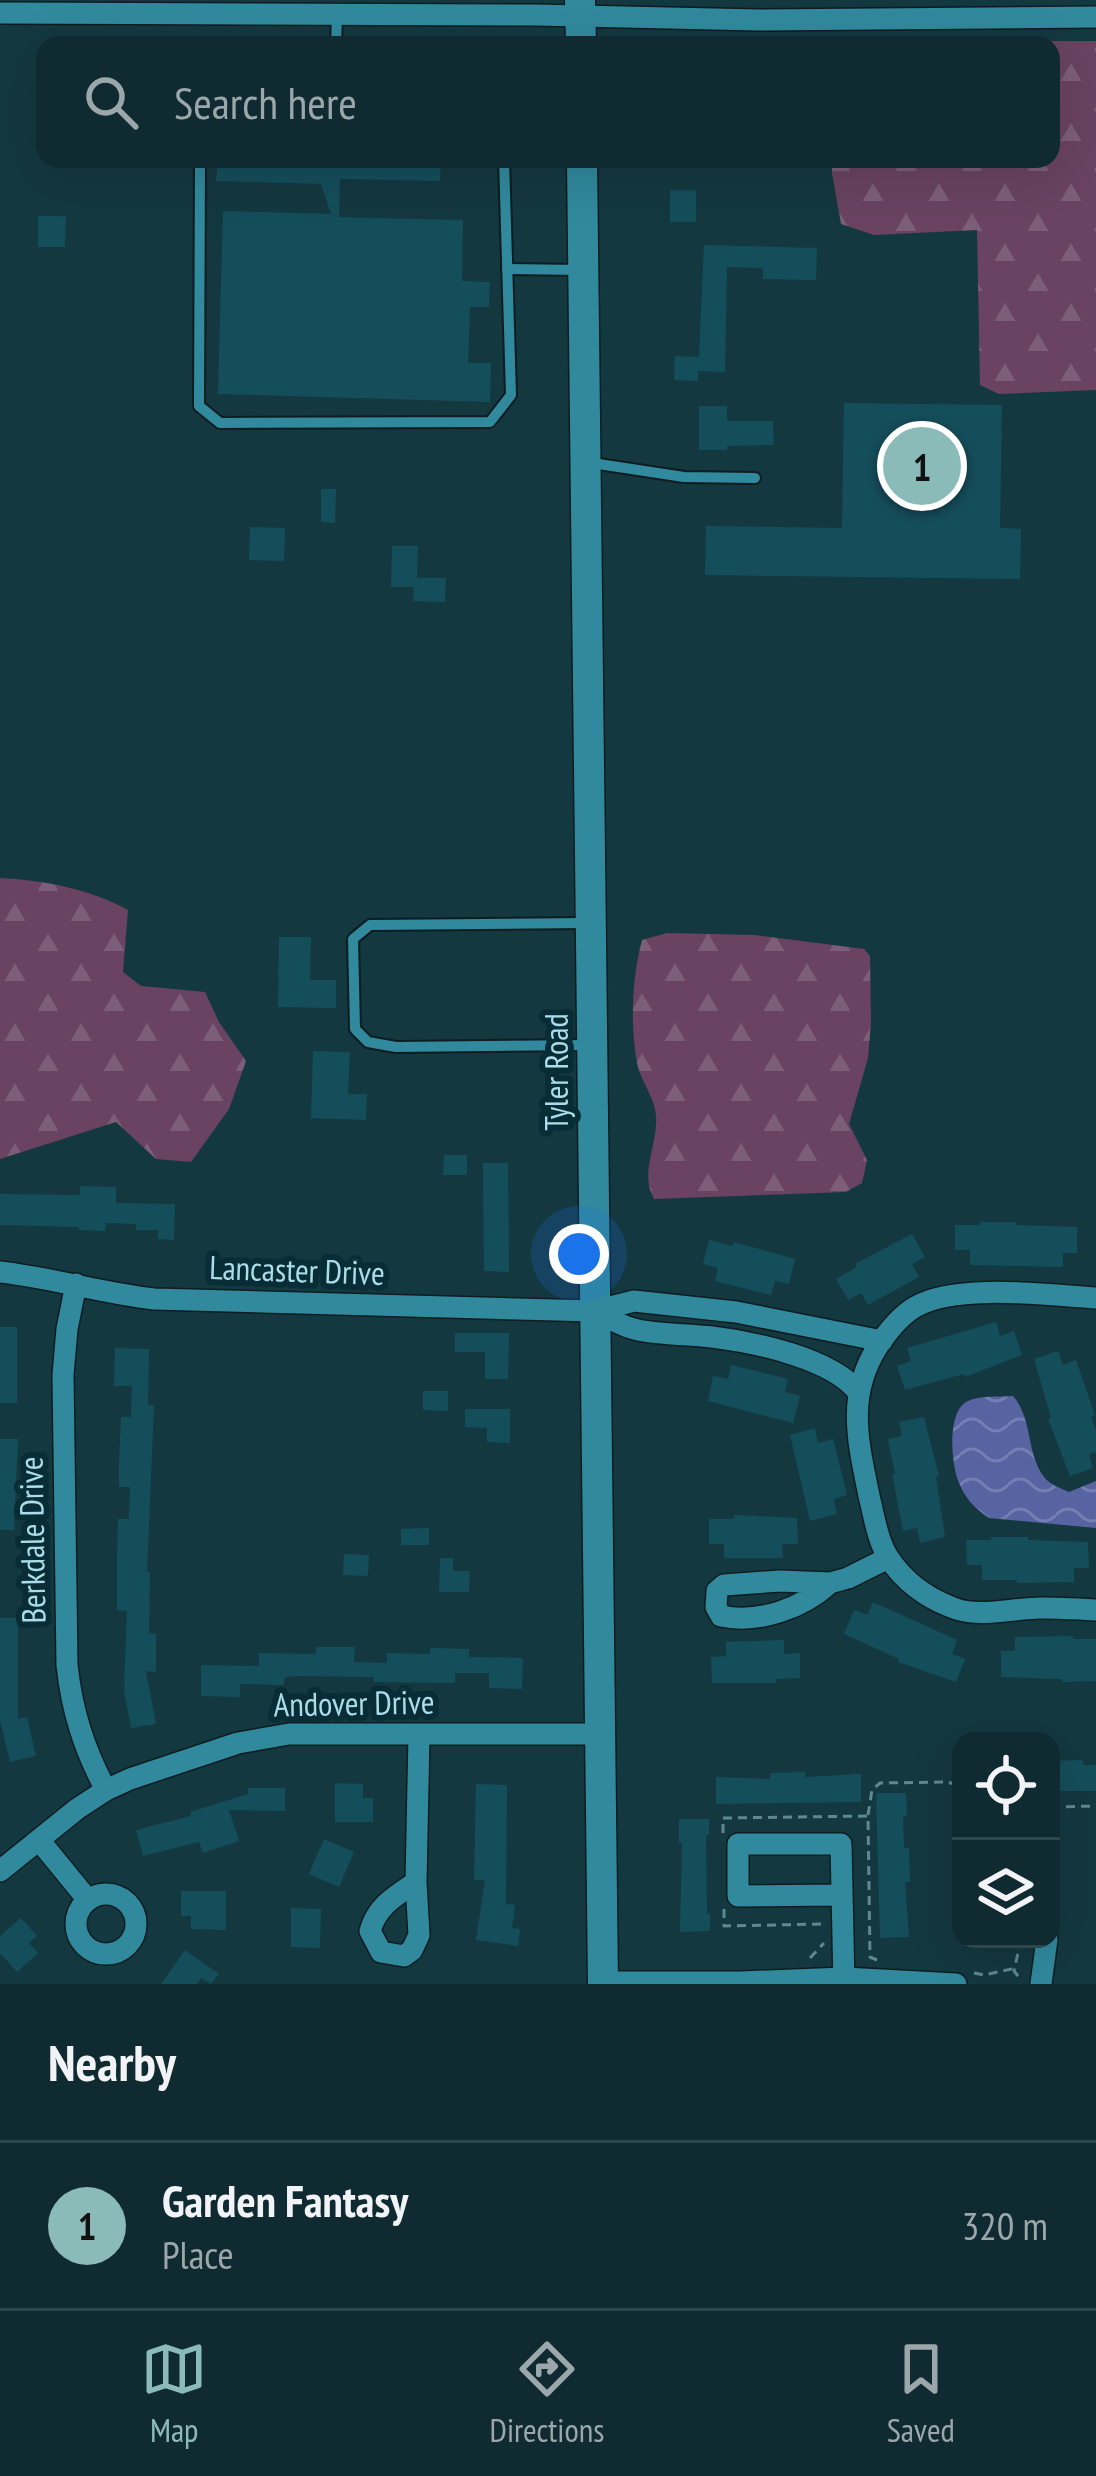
<!DOCTYPE html>
<html lang="en">
<head>
<meta charset="utf-8">
<style>
	body { margin:0; font-family:"PT Sans Narrow",sans-serif; background:#183238; color:#f1f3f6 }
	.controls { position:absolute; right:36px; bottom:36px; display:grid; overflow:hidden; border-radius:24px; box-shadow:0 12px 48px #0002 }
	.controls button { width:108px; height:108px; display:grid; place-items:center; padding:0; border:0; border-bottom:3px solid #2f464c; background:#0f2a30; color:#f1f3f6; font:60px sans-serif }
	.you { position:absolute; left:579px; top:1254px; width:42px; height:42px; margin:-30px; border:9px solid #fff; border-radius:50%; background:#1a73e8; box-shadow:0 0 0 18px #1a73e833 }
	.badge { display:grid; place-items:center; width:78px; height:78px; border-radius:50%; background:#8bbbb9; color:#111; font-size:39px; font-weight:700 }
	.pin { position:absolute; translate:-50% -50%; border:6px solid #fff; box-shadow:0 3px 12px #0006 }
	.list { margin:0; padding:0; list-style:none }
	h2 { display:flex; justify-content:space-between; align-items:center; height:156px; margin:0; padding:0 48px; font-size:51px }
	h2 small { font-size:39px; font-weight:400; color:#9ba7ab }
	.list li { display:grid; grid-template-columns:78px 1fr auto; gap:36px; align-items:center; box-sizing:border-box; height:168px; padding:0 48px; border-top:3px solid #2f464c }
	.list b { display:block; font-size:45px; white-space:nowrap }
	.list p { margin:0; font-size:39px; white-space:nowrap; color:#9ba7ab }
	.list em { font-size:39px; font-style:normal; color:#9ba7ab }
	.icon { flex:none; width:66px; height:66px; fill:none; stroke:currentColor; stroke-width:2; stroke-linecap:round; stroke-linejoin:round }
	.map { position:relative; flex:none; width:1096px; height:1984px; overflow:hidden }
	.search { position:absolute; background:#0f2a30; box-shadow:0 12px 48px #0002; left:36px; right:36px; top:36px; height:132px; display:flex; align-items:center; gap:30px; box-sizing:border-box; padding:0 42px; border-radius:24px; color:#9ba7ab; font-size:45px }
	.sheet { height:324px; background:#0f2a30 }
	nav { display:flex; justify-content:space-around; align-items:center; box-sizing:border-box; height:168px; border-top:3px solid #2f464c; background:#0f2a30; font-size:33px; color:#9ba7ab }
	nav a { display:grid; justify-items:center; gap:6px }
	nav .on { color:#8bbbb9 }
	.map>svg:first-child { display:block }
	.forest { fill:url(#forest-firs) }
	.water { fill:url(#water-waves) }
	.building { fill:#154e5b }
	.lines { fill:none; stroke-linecap:round; stroke-linejoin:round }
	.lane-casing { stroke:#0e1d20; stroke-width:14 }
	.street-casing { stroke:#0e1d20; stroke-width:24 }
	.secondary-casing { stroke:#0e1d20; stroke-width:33 }
	.path { stroke:#5e8993; stroke-width:3; stroke-dasharray:9 6; stroke-linecap:butt }
	.lane { stroke:#31899d; stroke-width:10 }
	.street { stroke:#31899d; stroke-width:21 }
	.secondary { stroke:#31899d; stroke-width:30 }
	.labels { text-anchor:middle; stroke-width:12; stroke-linejoin:round; paint-order:stroke }
	.street-label { font-size:33px; fill:#aadce9; stroke:#082d36 }
</style>
</head>
<body>
<div class="map">
<svg width="1096" height="1984" viewBox="0 0 1096 1984">
	<defs>
		<pattern id="forest-firs" width="22" height="20" patternUnits="userSpaceOnUse" patternTransform="scale(3)"><rect width="22" height="20" fill="#694361"/><path d="M5 1l3.5 6h-7zM16 11l3.5 6h-7z" fill="#7c5e78"/></pattern>
		<pattern id="water-waves" width="16" height="10" patternUnits="userSpaceOnUse" patternTransform="scale(3)"><rect width="16" height="10" fill="#5863a2"/><path d="M0 5q4-4 8 0t8 0" fill="none" stroke="#7480b3"/></pattern>
	</defs>
	<rect width="100%" height="100%" fill="#143840"/>
	<g class="forest">
		<polygon points="1096,41 1096,390 999,394 980,385 977,230 874,235 841,224 832,173 832,159 1051,159 1051,45 858,45 863,42"/>
		<path d="M0,878C43,880 91,889 128,910L123,972L141,986L205,992L219,1022L246,1061L229,1109L191,1162L156,1159L116,1122L0,1159Z"/>
		<path d="M667,933L754,935L864,949L870,956L871,1022L868,1058L849,1124L867,1160L862,1183L846,1192L654,1199C639,1173 658,1145 656,1116C655,1097 641,1082 637,1063C630,1025 632,977 642,940Z"/>
	</g>
	<path class="water" d="M1013,1396C1033,1419 1026,1453 1044,1477C1049,1484 1060,1488 1069,1492L1096,1481V1528L989,1518C975,1509 965,1498 959,1483C951,1465 947,1413 966,1402C978,1395 1000,1397 1013,1396Z"/>
	<g class="building">
		<polygon points="218,159 441,159 440,181 340,179 339,217 463,220 462,281 490,282 489,307 470,307 468,363 491,363 490,402 218,394 223,211 331,214 321,184 216,181"/>
		<rect x="670" y="190" width="26" height="32"/>
		<polygon points="38,216 66,216 65,247 38,247"/>
		<polygon points="704,245 817,248 816,280 763,279 763,268 727,267 725,372 698,371 698,381 674,380 675,356 699,357"/>
		<polygon points="844,403 1002,405 1000,528 1021,529 1020,579 705,575 706,526 842,528"/>
		<polygon points="699,406 727,406 727,421 773,421 774,445 727,446 727,450 699,450"/>
		<polygon points="321,489 336,489 335,523 321,522"/>
		<polygon points="250,527 285,528 284,561 249,560"/>
		<polygon points="392,546 418,546 417,578 446,578 445,602 413,601 414,587 391,587"/>
		<polygon points="279,937 311,937 310,980 336,980 336,1008 278,1007"/>
		<polygon points="313,1051 350,1052 348,1094 367,1094 366,1120 311,1118"/>
		<polygon points="444,1155 467,1155 467,1175 443,1175"/>
		<polygon points="483,1163 508,1163 509,1272 484,1271"/>
		<polygon points="80,1186 116,1187 116,1203 175,1204 174,1240 158,1239 158,1230 136,1230 136,1224 106,1223 105,1231 79,1230 79,1227 0,1225 0,1194 80,1195"/>
		<polygon points="980,1222 1016,1222 1016,1225 1077,1227 1077,1253 1063,1253 1063,1267 970,1265 970,1250 955,1250 955,1225 980,1225"/>
		<polygon points="912,1234 925,1257 912,1264 919,1277 868,1305 861,1293 848,1300 836,1279 857,1267 855,1264"/>
		<polygon points="709,1240 733,1246 734,1242 795,1259 789,1284 775,1281 771,1295 715,1281 718,1268 703,1264"/>
		<polygon points="996,1322 1000,1336 1014,1331 1022,1355 965,1377 964,1374 905,1390 897,1366 911,1361 907,1348"/>
		<rect x="0" y="1327" width="17" height="76"/>
		<polygon points="455,1333 509,1333 508,1379 485,1379 485,1352 455,1352"/>
		<polygon points="115,1348 149,1349 148,1405 154,1405 147,1572 150,1572 149,1633 156,1634 156,1672 146,1671 156,1724 131,1728 124,1691 127,1611 117,1610 117,1557 118,1519 129,1519 130,1487 119,1487 119,1462 121,1417 131,1417 132,1386 114,1386"/>
		<polygon points="1058,1351 1063,1365 1076,1360 1095,1415 1091,1416 1096,1430 1096,1452 1089,1454 1093,1468 1070,1476 1048,1419 1051,1418 1034,1359"/>
		<polygon points="731,1365 788,1379 785,1392 800,1396 793,1423 708,1401 713,1376 728,1379"/>
		<polygon points="423,1391 448,1391 448,1411 423,1410"/>
		<polygon points="465,1409 510,1409 510,1443 487,1442 487,1428 465,1427"/>
		<polygon points="924,1417 939,1476 936,1477 945,1537 920,1543 917,1528 903,1531 892,1474 895,1474 888,1439 902,1436 899,1422"/>
		<polygon points="815,1428 818,1443 833,1439 847,1495 834,1499 837,1514 810,1521 790,1435"/>
		<polygon points="0,1439 18,1439 14,1530 0,1530"/>
		<polygon points="734,1515 797,1518 798,1544 782,1544 783,1558 724,1558 724,1544 709,1544 709,1519 734,1519"/>
		<polygon points="429,1528 429,1545 401,1545 401,1529"/>
		<polygon points="991,1537 1028,1537 1028,1540 1088,1542 1089,1568 1074,1568 1074,1582 1017,1583 1017,1580 982,1580 982,1565 967,1565 966,1540 991,1540"/>
		<polygon points="344,1554 369,1555 368,1576 343,1575"/>
		<polygon points="440,1558 453,1558 453,1571 470,1571 469,1592 439,1592"/>
		<polygon points="873,1602 957,1640 952,1654 965,1659 956,1682 898,1662 899,1659 844,1634 854,1610 867,1615"/>
		<polygon points="0,1618 18,1618 18,1719 27,1717 36,1756 10,1762 0,1720"/>
		<polygon points="1073,1636 1073,1639 1096,1639 1096,1681 1062,1682 1062,1679 1001,1677 1001,1651 1015,1651 1015,1637"/>
		<polygon points="784,1640 784,1654 800,1653 800,1678 776,1679 776,1683 712,1683 711,1657 726,1656 726,1642"/>
		<polygon points="316,1647 355,1647 354,1662 387,1663 387,1653 430,1654 430,1648 469,1649 469,1657 523,1658 522,1689 489,1688 489,1673 455,1673 455,1683 374,1682 374,1677 297,1676 285,1677 284,1685 240,1684 240,1697 201,1696 201,1665 259,1666 259,1653 316,1654"/>
		<polygon points="1083,1760 1083,1765 1096,1765 1096,1791 1051,1791 1051,1761"/>
		<polygon points="805,1772 805,1777 861,1774 861,1802 716,1804 716,1777 770,1779 770,1773"/>
		<polygon points="335,1783 363,1784 363,1798 373,1798 373,1822 335,1822"/>
		<polygon points="476,1784 507,1785 506,1904 515,1905 512,1928 520,1929 518,1946 476,1940 485,1880 474,1880"/>
		<polygon points="248,1788 285,1788 285,1811 229,1810 239,1841 203,1853 199,1842 143,1856 136,1830 191,1816 190,1812 248,1794"/>
		<polygon points="876,1793 906,1793 907,1816 903,1816 904,1848 909,1848 910,1882 905,1882 909,1937 880,1938"/>
		<polygon points="679,1819 709,1819 709,1835 706,1835 707,1914 710,1914 710,1931 680,1932 682,1843 679,1843"/>
		<polygon points="324,1839 354,1852 339,1887 309,1874"/>
		<polygon points="181,1891 226,1891 226,1930 191,1929 191,1916 181,1916"/>
		<polygon points="291,1908 321,1909 320,1948 291,1947"/>
		<polygon points="21,1918 37,1936 29,1943 38,1953 17,1972 0,1953 0,1936"/>
		<polygon points="185,1950 219,1974 211,1984 201,1978 197,1984 161,1984"/>
	</g>
	<g class="lines">
		<defs>
			<g id="lane">
				<polyline points="336,45 337,15"/>
				<polyline points="200,159 199,406 220,423 490,422 511,395 504,159"/>
				<polyline points="507,269 582,270"/>
				<polyline points="592,463 684,477 755,478"/>
				<polyline points="587,923 370,925 353,939 355,1029 368,1042 396,1047 590,1045"/>
			</g>
			<g id="street">
				<polyline points="0,13 535,15 758,20 1096,17"/>
				<path d="M0,1272C52,1278 102,1293 154,1299L595,1311L634,1301L736,1312L882,1341"/>
				<path d="M76,1284L67,1329L63,1375L67,1665C72,1711 84,1749 106,1790"/>
				<path d="M1096,1298C1048,1295 956,1283 915,1307C900,1316 888,1331 878,1346C846,1396 858,1441 869,1496C874,1515 877,1539 888,1557C903,1580 925,1597 951,1607C978,1619 1012,1608 1041,1608C1059,1608 1078,1609 1096,1610"/>
				<path d="M595,1311C608,1318 623,1327 638,1330C662,1335 688,1334 712,1337C753,1342 832,1358 858,1392"/>
				<path d="M830,1583C803,1608 759,1624 721,1616L716,1607L717,1591L724,1585L780,1581L830,1583L848,1578L888,1558"/>
				<polyline points="39,1840 88,1900"/>
				<polyline points="0,1871 77,1809 106,1790 130,1779 238,1743 289,1734 602,1734"/>
				<path d="M416,1882C395,1896 377,1906 370,1931L381,1952L404,1956L412,1950L419,1935L416,1882L419,1735"/>
				<circle cx="106" cy="1924" r="30"/>
				<polyline points="842,1895 738,1896 738,1844 841,1844 844,1984"/>
				<polyline points="603,1982 740,1982 844,1978 956,1984"/>
				<polyline points="1041,1984 1047,1939"/>
			</g>
			<g id="secondary">
				<polyline points="580,0 581,45"/>
				<polyline points="582,159 603,1984"/>
			</g>
		</defs>
		<use href="#lane" class="lane-casing"/>
		<use href="#street" class="street-casing"/>
		<use href="#secondary" class="secondary-casing"/>
		<g class="path">
			<polyline points="1051,1807 1096,1806"/>
			<polyline points="868,1815 872,1790 880,1783 947,1782 961,1786"/>
			<polyline points="723,1833 723,1818 868,1816 870,1957 877,1960"/>
			<polyline points="724,1909 724,1926 823,1924"/>
			<polyline points="810,1958 824,1943"/>
			<polyline points="974,1973 984,1975 1016,1968"/>
			<polyline points="1018,1976 1014,1971 1021,1939"/>
		</g>
		<use href="#lane" class="lane"/>
		<use href="#street" class="street"/>
		<use href="#secondary" class="secondary"/>
	</g>
	<g class="labels">
		<g class="street-label">
			<text transform="translate(556 1072) rotate(-90)" y="12">Tyler Road</text>
			<text transform="translate(297 1270) rotate(2)" y="12">Lancaster Drive</text>
			<text transform="translate(32 1540) rotate(-91)" y="12">Berkdale Drive</text>
			<text transform="translate(354 1703) rotate(-1)" y="12">Andover Drive</text>
		</g>
	</g>
</svg>
<div class="controls">
<button><svg class="icon" aria-label="locate" viewBox="0 0 24 24"><circle cx="12" cy="12" r="6"/><path d="M12 2v4M12 18v4M2 12h4M18 12h4"/></svg></button>
<button><svg class="icon" aria-label="layers" viewBox="0 0 24 24"><path d="M12 4l9 5-9 5-9-5zM3 14l9 5 9-5"/></svg></button>
</div>
<div class="you"></div>
<div class="pin badge" style="left:922px;top:466px">1</div>
<div class="search"><svg class="icon" aria-label="search" viewBox="0 0 24 24"><circle cx="10" cy="10" r="6"/><path d="M15 15l6 6"/></svg>Search here</div>
</div>
<section class="sheet">
<h2>Nearby<small></small></h2>
<ul class="list">
<li><span class="badge">1</span><div><b>Garden Fantasy</b><p>Place</p></div><em>320 m</em></li>
</ul>
</section>
<nav>
<a class="on"><svg class="icon" aria-label="map" viewBox="0 0 24 24"><path d="M3 6l6-2 6 2 6-2v14l-6 2-6-2-6 2zM9 4v14M15 6v14"/></svg>Map</a>
<a><svg class="icon" aria-label="directions" viewBox="0 0 24 24"><path d="M12 3l9 9-9 9-9-9zM9 14v-3h6M13 9l2 2-2 2"/></svg>Directions</a>
<a><svg class="icon" aria-label="saved" viewBox="0 0 24 24"><path d="M7 4h10v16l-5-4-5 4z"/></svg>Saved</a>
</nav>
</body>
</html>
